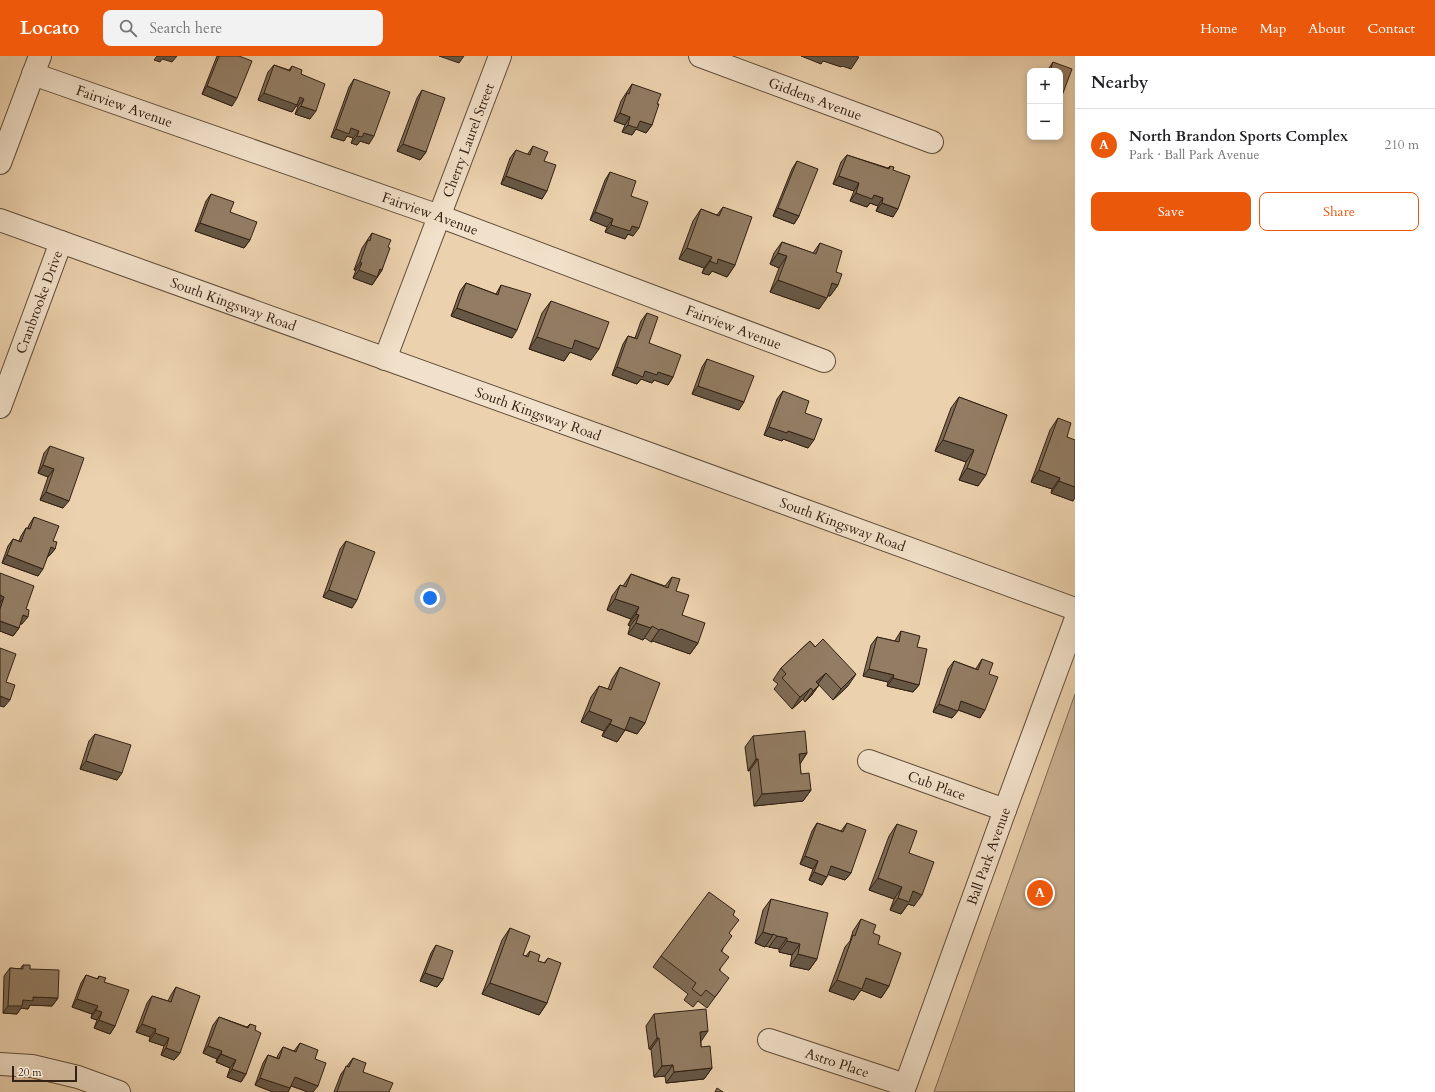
<!DOCTYPE html>
<html lang="en">
<head>
<meta charset="utf-8">
<style>
	body { margin:0; font-family:Cardo,serif; background:#f2f2f2; color:#202124 }
	.controls { position:absolute; right:12px; top:12px; display:grid; overflow:hidden; border-radius:8px; box-shadow:0 2px 6px #0003 }
	.controls button { width:36px; height:36px; display:grid; place-items:center; padding:0; border:0; border-bottom:1px solid #e0e0e0; background:#fff; color:#202124; font:20px sans-serif }
	.scale { position:absolute; left:12px; bottom:10px; width:65px; box-sizing:border-box; padding-left:4px; border:2px solid #322013; border-top:0; font-size:11px; line-height:14px; white-space:nowrap; color:#322013; -webkit-text-stroke:3px #f2e1ca; paint-order:stroke }
	.you { position:absolute; left:430px; top:542px; width:14px; height:14px; margin:-10px; border:3px solid #fff; border-radius:50%; background:#1a73e8; box-shadow:0 0 0 6px #1a73e833 }
	.badge { display:grid; place-items:center; width:26px; height:26px; border-radius:50%; background:#ea580c; color:#fff; font-size:13px; font-weight:700 }
	.pin { position:absolute; translate:-50% -50%; border:2px solid #fff; box-shadow:0 1px 4px #0006 }
	.list { margin:0; padding:0; list-style:none }
	h2 { display:flex; justify-content:space-between; align-items:center; height:52px; margin:0; padding:0 16px; font-size:17px }
	h2 small { font-size:13px; font-weight:400; color:#757577 }
	.list li { display:grid; grid-template-columns:26px 1fr auto; gap:12px; align-items:center; box-sizing:border-box; height:72px; padding:0 16px; border-top:1px solid #e0e0e0 }
	.list b { display:block; font-size:15px; white-space:nowrap }
	.list p { margin:0; font-size:13px; white-space:nowrap; color:#757577 }
	.list em { font-size:13px; font-style:normal; color:#757577 }
	.actions { display:flex; gap:8px; padding:12px 16px }
	.actions a { flex:1; padding:9px 0; border:1px solid #ea580c; border-radius:8px; text-align:center; font-size:14px; color:#ea580c }
	.actions .main { background:#ea580c; color:#fff }
	.icon { flex:none; width:22px; height:22px; fill:none; stroke:currentColor; stroke-width:2; stroke-linecap:round; stroke-linejoin:round }
	.map { position:relative; flex:none; width:1075px; height:1036px; overflow:hidden }
	header { display:flex; align-items:center; gap:24px; box-sizing:border-box; height:56px; padding:0 20px; background:#ea580c; color:#fff }
	header strong { font-size:19px }
	nav { display:flex; gap:22px; margin-inline-start:auto; font-size:14px }
	.search { width:280px; height:36px; background:#f2f2f2; display:flex; align-items:center; gap:10px; box-sizing:border-box; padding:0 14px; border-radius:8px; color:#757577; font-size:15px }
	main { display:flex }
	aside { flex:1; background:#fff }
	.map>svg:first-child { display:block }
	.green { fill:#ccb393; stroke:#7f6a53 }
	.lines { fill:none; stroke-linecap:round; stroke-linejoin:round }
	.minor-casing { stroke:#604c3a; stroke-width:24 }
	.tertiary-casing { stroke:#604c3a; stroke-width:24 }
	.minor { stroke:#f2e1ca; stroke-width:22 }
	.tertiary { stroke:#f2e1ca; stroke-width:22 }
	.wall { fill:#7e6b55; stroke:#322013 }
	.shaded-wall { fill:#665745; stroke:#322013 }
	.building { fill:#927c63; stroke:#322013 }
	.labels { text-anchor:middle; stroke-width:3; stroke-linejoin:round; paint-order:stroke }
	.street-label { font-size:14px; fill:#322013; stroke:#f2e1ca }
</style>
</head>
<body>
<header>
<strong>Locato</strong>
<div class="search"><svg class="icon" aria-label="search" viewBox="0 0 24 24"><circle cx="10" cy="10" r="6"/><path d="M15 15l6 6"/></svg>Search here</div>
<nav><a>Home</a><a>Map</a><a>About</a><a>Contact</a></nav>
</header>
<main>
<div class="map">
<svg width="1075" height="1036" viewBox="0 0 1075 1036">
	<rect width="100%" height="100%" fill="#ebd1ad"/>
	<filter id="stains"><feTurbulence type="fractalNoise" baseFrequency=".005" numOctaves="4"/><feColorMatrix values="0 0 0 0 .2 0 0 0 0 .09 0 0 0 0 .02 0 0 0 .5 -.17"/></filter>
	<radialGradient id="worn" r=".72"><stop offset=".6" stop-color="#630" stop-opacity="0"/><stop offset="1" stop-color="#630" stop-opacity=".3"/></radialGradient>
	<polygon class="green" points="1075,638 1075,1036 934,1036"/>
	<g class="lines">
		<defs>
			<g id="minor">
				<path id="s1" d="M700,0L932,86"/>
				<path id="s2" d="M33,18L439,160L824,305"/>
				<polyline points="0,107 40,0"/>
				<path id="s3" d="M385,303L500,0"/>
				<path id="s4" d="M0,351L61,186"/>
				<path id="s5" d="M869,705L1005,754"/>
				<path id="s6" d="M769,984L905,1029"/>
				<polyline points="0,1008 32,1010 78,1021 119,1036"/>
				<path id="s7" d="M903,1036L1005,754L1075,565"/>
			</g>
			<g id="tertiary">
				<path id="s8" d="M0,164L628,390L1075,553"/>
			</g>
		</defs>
		<use href="#minor" class="minor-casing"/>
		<use href="#tertiary" class="tertiary-casing"/>
		<use href="#minor" class="minor"/>
		<use href="#tertiary" class="tertiary"/>
	</g>
	<g class="wall">
		<polygon points="217,0 239,0 232,50 202,38"/>
		<polygon points="1053,6 1060,15 1047,15"/>
		<polygon points="274,9 289,14 292,10 301,18 310,63 295,58 298,50 296,50 292,56 258,44 268,16"/>
		<polygon points="354,23 369,88 360,85 357,89 351,87 353,82 347,80 344,85 331,81 349,31"/>
		<polygon points="632,28 657,48 652,69 646,77 636,73 632,79 622,76 625,69 614,65 621,45"/>
		<polygon points="422,34 426,96 420,104 397,95 417,42"/>
		<polygon points="533,90 544,105 542,143 501,128 510,102 516,94 527,99"/>
		<polygon points="847,99 888,112 890,110 893,114 893,161 876,155 878,150 870,147 867,151 850,145 854,135 833,128 841,106"/>
		<polygon points="797,105 799,160 794,168 773,160 792,113"/>
		<polygon points="610,116 631,140 633,180 628,178 625,183 605,176 607,171 590,164 605,124"/>
		<polygon points="211,138 230,156 250,184 244,192 195,175 206,145"/>
		<polygon points="723,151 735,209 727,221 712,215 709,219 702,217 704,212 679,203 693,165 701,153 717,159"/>
		<polygon points="372,177 388,191 382,214 372,229 353,222 356,214 354,214 362,192"/>
		<polygon points="782,186 813,197 820,187 836,216 838,229 830,240 827,240 819,253 770,236 779,212 770,208 774,197"/>
		<polygon points="466,227 496,238 501,229 512,282 451,260 460,235"/>
		<polygon points="551,245 591,304 570,296 564,305 529,293 542,257"/>
		<polygon points="647,257 649,287 673,321 668,329 654,324 652,327 641,323 637,328 612,319 623,288 628,280 635,282 641,265"/>
		<polygon points="707,303 739,354 692,338 702,311"/>
		<polygon points="783,335 805,357 808,392 783,383 782,385 764,379 777,343"/>
		<polygon points="959,341 1007,359 978,430 959,424 966,406 935,395 951,352"/>
		<polygon points="1058,362 1067,381 1073,445 1051,437 1052,433 1031,426 1050,374"/>
		<polygon points="50,390 63,452 40,444 48,421 38,417 44,397"/>
		<polygon points="34,461 53,485 55,493 49,500 48,500 38,520 2,507 8,490 13,483 19,485 21,480 26,472 28,472 29,469"/>
		<polygon points="346,485 352,552 323,541 340,493"/>
		<polygon points="0,517 26,553 22,568 20,568 19,572 13,580 0,575"/>
		<polygon points="631,518 665,530 672,521 682,559 698,587 690,598 653,585 651,586 645,582 643,584 628,578 630,570 628,569 631,563 607,554 612,540 620,529 623,530"/>
		<polygon points="901,575 917,591 919,629 913,636 887,630 888,626 863,620 871,589 877,581 895,585 896,583"/>
		<polygon points="810,585 848,630 833,644 818,628 819,629 811,640 805,646 803,643 792,653 774,633 778,628 773,624 781,612"/>
		<polygon points="982,603 989,618 980,662 958,654 952,662 933,656 948,613 954,605 976,613 977,611"/>
		<polygon points="620,611 645,667 637,678 625,674 617,686 602,680 604,675 581,666 591,641 599,630 608,633 612,623"/>
		<polygon points="95,678 117,724 80,713 89,685"/>
		<polygon points="753,680 807,697 800,708 801,718 811,734 803,745 754,750 750,714 748,715 745,691"/>
		<polygon points="817,767 841,775 847,767 851,817 845,824 828,818 822,829 809,824 813,813 800,808 812,775"/>
		<polygon points="897,768 909,797 914,850 908,848 901,858 890,854 894,843 869,834 889,780"/>
		<polygon points="771,843 817,903 809,914 790,910 792,899 779,896 779,893 769,891 765,890 765,891 755,887 763,854"/>
		<polygon points="733,859 729,877 722,895 720,914 721,933 707,952 698,945 693,951 684,944 688,938 653,911 661,900"/>
		<polygon points="861,863 873,877 878,888 889,930 881,942 861,934 854,944 829,935 845,891 850,885 853,875"/>
		<polygon points="510,872 523,899 526,900 530,895 538,905 544,907 548,902 547,947 539,959 482,938 502,884"/>
		<polygon points="436,889 443,923 437,931 420,925 431,897"/>
		<polygon points="23,909 30,913 58,942 52,950 30,949 28,953 21,952 17,958 3,957 4,920 10,912 20,913"/>
		<polygon points="86,919 97,923 99,920 104,926 115,970 110,978 94,972 97,964 91,962 92,958 72,951 81,927"/>
		<polygon points="176,931 180,997 174,1004 161,999 164,990 149,985 150,981 136,976 147,947 152,940 168,945 171,939"/>
		<polygon points="654,958 701,986 701,991 712,1012 704,1023 666,1027 665,1020 654,1021 651,993 649,993 646,970"/>
		<polygon points="219,961 247,971 250,968 255,974 246,1018 241,1026 227,1021 230,1012 216,1006 217,1003 203,997 213,969"/>
		<polygon points="300,987 315,1003 313,1036 308,1036 291,1030 288,1036 273,1036 255,1029 263,1007 268,999 277,1002 278,999 283,991 294,995"/>
		<polygon points="353,1002 363,1016 389,1036 334,1036 341,1018"/>
	</g>
	<g class="shaded-wall">
		<polygon points="157,0 177,0 172,6 162,3 160,6 154,4"/>
		<polygon points="439,0 464,0 459,7"/>
		<polygon points="801,0 855,0 859,1 851,13 842,10 841,11 823,5 821,8"/>
		<polygon points="207,30 237,42 232,50 202,38"/>
		<polygon points="264,37 300,41 304,43 298,50 296,50 292,56 258,44"/>
		<polygon points="301,50 316,55 310,63 295,58"/>
		<polygon points="620,57 630,61 625,69 614,65"/>
		<polygon points="640,65 652,69 646,77 636,73 632,79 622,76 628,69"/>
		<polygon points="351,72 359,75 353,82 347,80 344,85 331,81 336,73"/>
		<polygon points="364,77 374,80 369,88 360,85 357,89 351,87 357,80"/>
		<polygon points="403,88 426,96 420,104 397,95"/>
		<polygon points="506,120 547,135 542,143 501,128"/>
		<polygon points="839,120 859,127 854,135 833,128"/>
		<polygon points="856,137 874,139 883,142 878,150 870,147 867,151 850,145"/>
		<polygon points="882,147 898,153 893,161 876,155"/>
		<polygon points="778,152 799,160 794,168 773,160"/>
		<polygon points="595,156 613,163 607,171 590,164"/>
		<polygon points="200,167 250,184 244,192 195,175"/>
		<polygon points="611,169 632,170 639,172 633,180 628,178 625,183 605,176"/>
		<polygon points="687,192 712,201 704,212 679,203"/>
		<polygon points="778,197 787,200 779,212 770,208"/>
		<polygon points="718,203 735,209 727,221 712,215 709,219 702,217 710,205"/>
		<polygon points="360,206 362,207 356,214 354,214"/>
		<polygon points="380,213 382,214 372,229 353,222 359,214"/>
		<polygon points="778,224 827,242 819,253 770,236"/>
		<polygon points="832,227 838,229 830,240 824,238"/>
		<polygon points="457,252 517,274 512,282 451,260"/>
		<polygon points="537,281 575,284 599,293 591,304 570,296 564,305 529,293"/>
		<polygon points="617,311 645,315 658,316 673,321 668,329 654,324 652,327 641,323 637,328 612,319"/>
		<polygon points="698,330 744,346 739,354 692,338"/>
		<polygon points="769,371 788,375 814,384 808,392 783,383 782,385 764,379"/>
		<polygon points="943,384 974,394 966,406 935,395"/>
		<polygon points="43,409 54,413 48,421 38,417"/>
		<polygon points="967,412 986,419 978,430 959,424"/>
		<polygon points="1039,414 1060,422 1052,433 1031,426"/>
		<polygon points="1059,425 1075,431 1075,442 1073,445 1051,437"/>
		<polygon points="46,436 69,445 63,452 40,444"/>
		<polygon points="51,491 55,493 49,500 45,499"/>
		<polygon points="7,499 43,513 38,520 2,507"/>
		<polygon points="329,534 357,544 352,552 323,541"/>
		<polygon points="0,539 4,541 0,547"/>
		<polygon points="615,543 639,551 631,563 607,554"/>
		<polygon points="636,558 639,559 630,570 628,569"/>
		<polygon points="23,559 28,561 22,568 18,567"/>
		<polygon points="0,565 19,572 13,580 0,575"/>
		<polygon points="636,567 651,572 643,584 628,578"/>
		<polygon points="661,573 698,587 690,598 653,585 651,586 659,574"/>
		<polygon points="869,613 894,619 888,626 863,620"/>
		<polygon points="826,617 818,628 816,626"/>
		<polygon points="856,618 848,630 833,644 841,633"/>
		<polygon points="893,622 919,629 913,636 887,630"/>
		<polygon points="819,629 811,640 805,646 813,635"/>
		<polygon points="811,632 803,643 792,653 800,641"/>
		<polygon points="0,640 10,644 4,651 0,650"/>
		<polygon points="961,645 985,654 980,662 956,653"/>
		<polygon points="939,648 958,655 952,662 933,656"/>
		<polygon points="589,655 612,664 604,675 581,666"/>
		<polygon points="630,661 645,667 637,678 622,672"/>
		<polygon points="610,668 625,674 617,686 602,680"/>
		<polygon points="807,697 799,709 799,698"/>
		<polygon points="756,703 758,703 750,714 748,715"/>
		<polygon points="86,705 122,717 117,724 80,713"/>
		<polygon points="811,734 803,745 754,750 762,738"/>
		<polygon points="805,800 818,805 813,813 800,808"/>
		<polygon points="831,810 851,817 845,824 826,818"/>
		<polygon points="814,816 827,821 822,829 809,824"/>
		<polygon points="878,822 902,831 894,843 869,834"/>
		<polygon points="913,835 922,839 914,850 908,848 901,858 890,854 898,842"/>
		<polygon points="763,876 773,879 765,891 755,887"/>
		<polygon points="777,880 787,882 779,893 769,891"/>
		<polygon points="787,885 800,888 792,899 779,896"/>
		<polygon points="798,898 817,903 809,914 790,910"/>
		<polygon points="425,917 443,923 437,931 420,925"/>
		<polygon points="866,922 889,930 881,942 861,934 854,944 829,935 837,924"/>
		<polygon points="490,927 547,947 539,959 482,938"/>
		<polygon points="33,941 58,942 52,950 30,949 28,953 21,952 17,958 3,957 8,950"/>
		<polygon points="77,943 98,950 92,958 72,951"/>
		<polygon points="96,954 102,956 97,964 91,962"/>
		<polygon points="99,964 115,970 110,978 94,972"/>
		<polygon points="142,968 156,973 150,981 136,976"/>
		<polygon points="708,975 700,987 700,976"/>
		<polygon points="155,977 169,982 164,990 149,985"/>
		<polygon points="657,982 659,982 651,993 649,993"/>
		<polygon points="208,990 222,995 217,1003 203,997"/>
		<polygon points="166,992 180,997 174,1004 161,999"/>
		<polygon points="221,998 236,1004 230,1012 216,1006"/>
		<polygon points="673,1009 665,1020 654,1021 662,1010"/>
		<polygon points="712,1012 704,1023 666,1027 674,1016"/>
		<polygon points="232,1013 246,1018 241,1026 227,1021"/>
		<polygon points="295,1021 318,1030 313,1036 308,1036 289,1029"/>
		<polygon points="260,1022 290,1032 288,1036 273,1036 255,1029"/>
	</g>
	<g class="building">
		<polygon points="219,0 239,0 252,5 237,42 207,30"/>
		<polygon points="1053,6 1072,13 1060,45 1060,15 1050,15"/>
		<polygon points="274,9 290,15 292,10 302,14 301,18 325,28 316,55 301,50 304,43 300,41 297,49 264,37"/>
		<polygon points="354,23 390,36 374,80 364,77 362,81 357,80 359,75 351,72 349,78 336,73"/>
		<polygon points="632,28 661,38 657,48 659,48 652,69 640,65 637,72 628,69 630,61 620,57 627,37 629,38"/>
		<polygon points="422,34 445,42 426,96 403,88"/>
		<polygon points="533,90 548,96 544,105 556,109 547,135 506,120 516,94 530,99"/>
		<polygon points="847,99 889,113 890,110 894,111 893,114 910,120 898,153 882,147 883,142 874,139 872,143 856,137 859,127 839,120"/>
		<polygon points="797,105 818,113 799,160 778,152"/>
		<polygon points="610,116 636,125 631,140 648,146 639,172 632,170 630,175 611,169 613,163 595,156"/>
		<polygon points="211,138 234,146 230,156 257,166 250,184 200,167"/>
		<polygon points="723,151 752,161 735,209 718,203 717,208 710,205 712,201 687,192 701,153 719,160"/>
		<polygon points="372,177 391,184 388,191 390,192 382,214 380,213 377,221 359,214 362,207 360,206 368,184 370,185"/>
		<polygon points="782,186 816,198 820,187 842,195 836,216 842,218 838,229 832,227 827,242 778,224 787,200 778,197"/>
		<polygon points="466,227 498,239 501,229 531,238 517,274 457,252"/>
		<polygon points="551,245 609,266 599,293 575,284 572,293 537,281"/>
		<polygon points="647,257 658,261 649,287 681,299 673,321 658,316 657,319 645,315 643,321 617,311 628,280 637,283"/>
		<polygon points="707,303 754,320 744,346 698,330"/>
		<polygon points="783,335 809,345 805,357 822,363 814,384 788,375 787,377 769,371"/>
		<polygon points="959,341 1007,359 986,419 967,412 974,394 943,384"/>
		<polygon points="1058,362 1071,367 1067,381 1075,384 1075,431 1059,425 1060,422 1039,414"/>
		<polygon points="50,390 84,402 69,445 46,436 54,413 43,409"/>
		<polygon points="34,461 59,470 53,485 57,486 55,493 51,491 43,513 7,499 13,483 21,486 26,472 30,473"/>
		<polygon points="346,485 375,496 357,544 329,534"/>
		<polygon points="0,517 34,530 26,553 29,554 28,561 23,559 19,572 0,565 0,553 4,541 0,539"/>
		<polygon points="631,518 668,532 672,521 680,523 676,535 689,539 682,559 705,567 698,587 661,573 659,574 652,570 651,572 636,567 639,559 636,558 639,551 615,543 620,529 626,531"/>
		<polygon points="901,575 920,580 917,591 927,593 919,629 893,622 894,619 869,613 877,581 899,586"/>
		<polygon points="823,583 856,618 841,633 826,617 816,626 819,629 813,635 811,632 800,641 782,622 786,618 781,612 810,585 815,591"/>
		<polygon points="0,592 16,598 6,626 15,629 10,644 0,640"/>
		<polygon points="982,603 993,607 989,618 998,621 985,654 961,645 958,655 939,648 954,605 978,614"/>
		<polygon points="620,611 660,627 645,667 630,661 625,674 610,668 612,664 589,655 599,630 611,634"/>
		<polygon points="805,675 807,697 799,698 801,718 809,717 811,734 762,738 758,703 756,703 753,680"/>
		<polygon points="95,678 131,689 122,717 86,705"/>
		<polygon points="817,767 843,776 847,767 866,774 851,817 831,810 827,821 814,816 818,805 805,800"/>
		<polygon points="897,768 917,775 909,797 934,806 922,839 913,835 909,846 898,842 902,831 878,822"/>
		<polygon points="709,836 735,855 733,859 739,864 729,877 732,880 721,895 729,901 719,914 729,922 715,941 706,934 701,940 692,933 696,927 661,900"/>
		<polygon points="771,843 828,857 817,903 798,898 800,888 787,885 787,882 777,880 773,878 773,879 763,876"/>
		<polygon points="861,863 876,869 873,877 880,880 878,888 901,897 889,930 866,922 862,933 837,924 853,879 855,880"/>
		<polygon points="510,872 530,880 523,899 528,901 530,895 540,899 538,905 545,907 548,902 561,907 547,947 490,927"/>
		<polygon points="436,889 453,895 443,923 425,917"/>
		<polygon points="23,909 30,909 30,913 59,914 58,942 33,941 33,945 23,944 22,950 8,950 10,912 23,913"/>
		<polygon points="86,919 98,923 99,920 106,922 104,926 129,934 115,970 99,964 102,956 96,954 98,950 77,943"/>
		<polygon points="176,931 200,940 180,997 166,992 169,982 155,977 156,973 142,968 152,940 171,946"/>
		<polygon points="706,953 708,975 700,976 701,991 710,990 712,1012 674,1016 673,1009 662,1010 659,982 657,982 654,958"/>
		<polygon points="219,961 248,972 250,968 256,970 255,974 261,977 246,1018 232,1013 236,1004 221,998 222,995 208,990"/>
		<polygon points="300,987 318,994 315,1003 326,1007 318,1030 295,1021 290,1032 260,1022 268,999 279,1003 283,991 296,996"/>
		<polygon points="353,1002 366,1007 363,1016 393,1027 389,1036 337,1036 346,1010 349,1011"/>
		<polygon points="717,1032 723,1036 715,1036"/>
	</g>
	<g class="labels">
		<g class="street-label">
			<text dy="5" stroke="none"><textPath href="#s1" startOffset="123">Giddens Avenue</textPath></text>
			<text dy="5" stroke="none"><textPath href="#s2" startOffset="97">Fairview Avenue</textPath></text>
			<text dy="5" stroke="none"><textPath href="#s3" startOffset="234">Cherry Laurel Street</textPath></text>
			<text dy="5" stroke="none"><textPath href="#s2" startOffset="421">Fairview Avenue</textPath></text>
			<text dy="5" stroke="none"><textPath href="#s4" startOffset="112">Cranbrooke Drive</textPath></text>
			<text dy="5" stroke="none"><textPath href="#s8" startOffset="248">South Kingsway Road</textPath></text>
			<text dy="5" stroke="none"><textPath href="#s2" startOffset="745">Fairview Avenue</textPath></text>
			<text dy="5" stroke="none"><textPath href="#s8" startOffset="572">South Kingsway Road</textPath></text>
			<text dy="5" stroke="none"><textPath href="#s8" startOffset="896">South Kingsway Road</textPath></text>
			<text dy="5" stroke="none"><textPath href="#s5" startOffset="72">Cub Place</textPath></text>
			<text dy="5" stroke="none"><textPath href="#s7" startOffset="251">Ball Park Avenue</textPath></text>
			<text dy="5" stroke="none"><textPath href="#s6" startOffset="72">Astro Place</textPath></text>
		</g>
	</g>
	<rect width="100%" height="100%" filter="url(#stains)"/>
	<rect width="100%" height="100%" fill="url(#worn)"/>
</svg>
<div class="controls">
<button>+</button>
<button>−</button>
</div>
<div class="scale">20 m</div>
<div class="you"></div>
<div class="pin badge" style="left:1040px;top:837px">A</div>
</div>
<aside>
<h2>Nearby<small></small></h2>
<ul class="list">
<li><span class="badge">A</span><div><b>North Brandon Sports Complex</b><p>Park · Ball Park Avenue</p></div><em>210 m</em></li>
</ul>
<div class="actions"><a class="main">Save</a><a>Share</a></div>
</aside>
</main>
</body>
</html>
